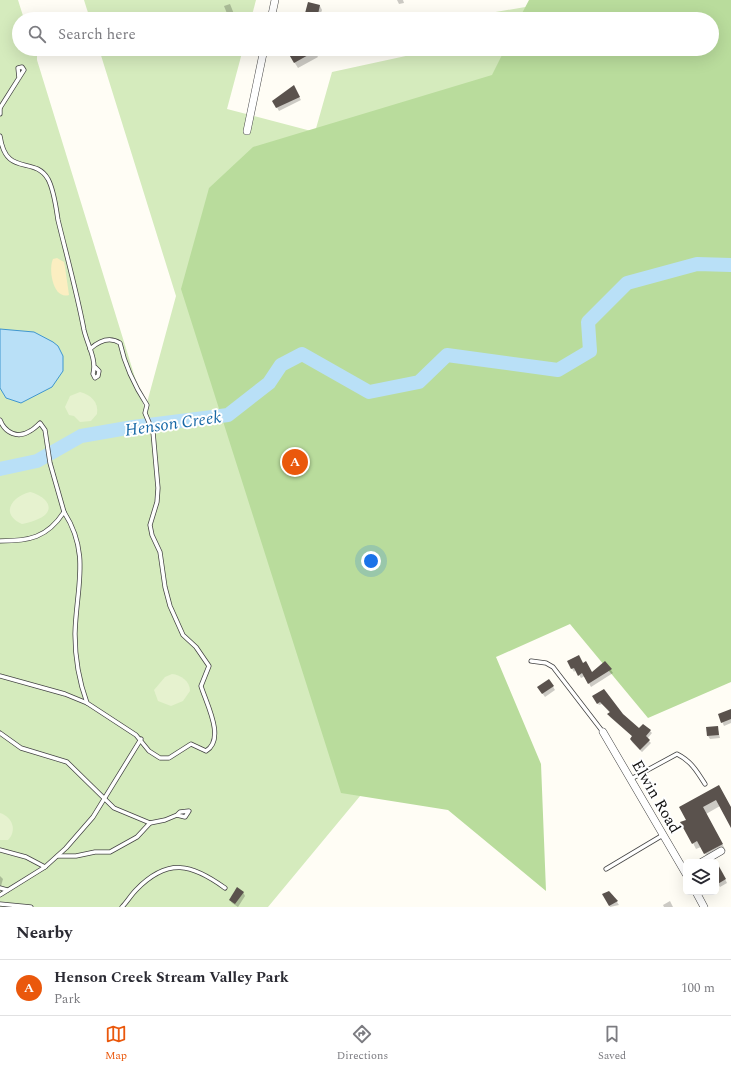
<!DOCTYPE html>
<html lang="en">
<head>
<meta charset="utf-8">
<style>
	body { margin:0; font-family:Spectral,serif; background:#f2f2f3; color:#2b2b33 }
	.controls { position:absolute; right:12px; bottom:12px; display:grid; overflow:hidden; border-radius:6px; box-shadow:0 4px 16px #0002 }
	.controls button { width:36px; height:36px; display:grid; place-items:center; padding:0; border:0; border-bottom:1px solid #e1e1e2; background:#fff; color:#2b2b33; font:20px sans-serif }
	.you { position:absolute; left:371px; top:561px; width:14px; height:14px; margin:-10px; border:3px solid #fff; border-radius:50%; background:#1a73e8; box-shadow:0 0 0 6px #1a73e833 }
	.badge { display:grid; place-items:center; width:26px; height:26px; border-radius:50%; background:#ea580c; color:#fff; font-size:13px; font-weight:700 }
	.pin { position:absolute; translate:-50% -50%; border:2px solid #fff; box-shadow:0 1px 4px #0006 }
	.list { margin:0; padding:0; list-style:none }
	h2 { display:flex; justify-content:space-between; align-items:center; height:52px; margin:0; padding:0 16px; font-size:17px }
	h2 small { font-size:13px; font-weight:400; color:#7c7c81 }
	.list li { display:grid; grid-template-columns:26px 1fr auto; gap:12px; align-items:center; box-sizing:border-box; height:56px; padding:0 16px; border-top:1px solid #e1e1e2 }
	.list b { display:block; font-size:15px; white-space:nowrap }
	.list p { margin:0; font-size:13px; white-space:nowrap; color:#7c7c81 }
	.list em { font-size:13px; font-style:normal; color:#7c7c81 }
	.icon { flex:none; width:22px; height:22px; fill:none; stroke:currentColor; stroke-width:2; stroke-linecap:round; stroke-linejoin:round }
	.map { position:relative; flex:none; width:731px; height:907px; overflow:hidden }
	.search { position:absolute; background:#fff; box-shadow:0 4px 16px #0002; left:12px; right:12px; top:12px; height:44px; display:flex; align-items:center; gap:10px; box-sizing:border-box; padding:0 14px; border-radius:22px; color:#7c7c81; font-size:15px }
	.sheet { height:108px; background:#fff }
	nav { display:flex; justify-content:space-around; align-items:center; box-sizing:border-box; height:56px; border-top:1px solid #e1e1e2; background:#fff; font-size:11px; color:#7c7c81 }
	nav a { display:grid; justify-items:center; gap:2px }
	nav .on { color:#ea580c }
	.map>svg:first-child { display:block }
	.green { fill:#d5ebbd }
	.forest { fill:#b9dc9c }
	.sand { fill:#fbeec1 }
	.pitch { fill:#e6f2cf }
	.water { fill:#b9e0f7; stroke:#3f96cf }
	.shadow { fill:#0003 }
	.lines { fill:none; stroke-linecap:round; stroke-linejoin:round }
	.river { stroke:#b9e0f7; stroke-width:14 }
	.building { fill:#5a524d }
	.lane-casing { stroke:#444; stroke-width:5 }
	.street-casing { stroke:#444; stroke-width:8 }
	.lane { stroke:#fff; stroke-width:3.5 }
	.street { stroke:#fff; stroke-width:7 }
	.labels { text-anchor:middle; stroke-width:4; stroke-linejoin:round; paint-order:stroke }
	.street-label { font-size:16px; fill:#111; stroke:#fff }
	.water-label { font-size:17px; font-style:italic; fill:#1768a6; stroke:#fff }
</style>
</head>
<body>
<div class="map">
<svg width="731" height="907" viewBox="0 0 731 907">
	<rect width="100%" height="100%" fill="#fffdf5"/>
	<g class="green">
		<polygon points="0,0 18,0 24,19 19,19 19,49 33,49 34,53 37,54 37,60 145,410 176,296 99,49 243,49 227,109 315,132 332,72 438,49 712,49 712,19 455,19 566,0 731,0 600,519 409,737 268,907 0,907"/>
		<polygon points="84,0 256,0 251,19 90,19"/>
	</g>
	<polygon class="forest" points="529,0 731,0 731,682 648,718 570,624 496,657 541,764 546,891 448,810 341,793 181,289 209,188 253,147 492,75 505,49 712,49 712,19 519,19"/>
	<path class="sand" d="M57,258L64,262L65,267L69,295C53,300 48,269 53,259Z"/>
	<g class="pitch">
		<path d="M80,392C91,395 99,402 97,414L91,421L80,422L74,416L69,415L65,407L70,396Z"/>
		<path d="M30,492C39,494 55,503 46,514C42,519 28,523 22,524C0,514 11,497 30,492Z"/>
		<path d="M172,674C181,675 190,681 190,691L183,701L171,706L158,701L154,690L165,677Z"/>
		<path d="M0,813C13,817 17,831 8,840H0Z"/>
	</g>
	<polygon class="water" points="0,329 34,332 53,342 58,346 63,356 63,371 52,387 21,403 6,398 0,388"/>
	<g class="shadow">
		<polygon points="397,0 403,0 404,3 399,4"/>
		<polygon points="309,3 320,6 322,10 319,19 306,19"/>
		<polygon points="230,4 234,14 228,16 224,6"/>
		<polygon points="292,49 313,49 318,57 298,68 288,52"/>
		<polygon points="294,87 301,100 279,111 274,102"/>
		<polygon points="568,662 592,673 605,662 613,673 591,687 585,676 581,678 576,670 574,672"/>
		<polygon points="549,680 555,690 545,697 540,690"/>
		<polygon points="593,697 622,715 639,730 643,725 650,731 652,733 647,739 651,743 642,752 632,742 631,740 633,737 610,717 609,714 610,713 602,704 599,705"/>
		<polygon points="731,710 731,723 724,726 719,715"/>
		<polygon points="717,727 720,738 710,739 708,736"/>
		<polygon points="719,786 731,808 731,826 720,806 706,814 726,851 709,860 701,847 696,849 693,843 687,820"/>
		<polygon points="718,866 727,883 720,887 716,880 716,868"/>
		<polygon points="0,876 3,879 1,886 0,886"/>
		<polygon points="243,892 245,896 238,907 232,903 230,900"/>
		<polygon points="609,892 617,902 619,905 610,907 604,895"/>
		<polygon points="670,901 673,907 664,907 663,905"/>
	</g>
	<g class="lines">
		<polyline class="river" points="0,469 37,461 81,436 133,427 228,415 269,383 281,365 302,354 369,392 419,382 447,355 558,370 590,351 588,322 627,283 697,264 731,265"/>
	</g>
	<g class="building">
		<polygon points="308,2 320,5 317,19 304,17"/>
		<polygon points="291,49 319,49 294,63 287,51"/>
		<polygon points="294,85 300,97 276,108 272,101"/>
		<polygon points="579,655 583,663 586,661 592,672 605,661 612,669 588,684 582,673 578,676 574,668 571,669 567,661"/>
		<polygon points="549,679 554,686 542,694 537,687"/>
		<polygon points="604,689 623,714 639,728 643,724 651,730 646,736 650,740 640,750 630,739 632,736 607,714 610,712 600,702 597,704 592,696"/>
		<polygon points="731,709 731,719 721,723 718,714"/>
		<polygon points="718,726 719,735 707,736 706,727"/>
		<polygon points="719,785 731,807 731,828 716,800 703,807 723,844 704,854 697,841 692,844 680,822 686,820 679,807"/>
		<polygon points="716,861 726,879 716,885"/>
		<polygon points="237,887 244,892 235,904 229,900"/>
		<polygon points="609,891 618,901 609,906 602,894"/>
	</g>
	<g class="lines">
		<defs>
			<g id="lane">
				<polyline points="0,108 24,70 22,67 18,68 19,78"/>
				<polyline points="0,109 0,114"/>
				<path d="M0,136C6,178 34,155 48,179C54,190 56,207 58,220C67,257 77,293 84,330C87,344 97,359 93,374L95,378L98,376L99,371L95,367"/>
				<path d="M0,420C5,433 18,439 30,431C34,429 37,426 40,423L45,430L50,463L64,512C47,538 29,541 0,541"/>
				<path d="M64,512C91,554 76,588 75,634C75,656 79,681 87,703"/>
				<polyline points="531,661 546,663 553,667 603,732"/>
				<path d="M0,676L65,694L87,703L136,735L149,751L160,758H169L191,744L206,751C226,739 206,703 201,686L209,666L196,647L183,635L170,606L165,587L160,552L152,535L150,525L157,502L158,488L153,432L145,413L147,405C134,385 125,366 120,343C109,336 99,341 90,349"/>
				<polyline points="0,733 21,748 67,762 114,808 150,823"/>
				<path d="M631,779L677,754C691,761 697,771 705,784"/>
				<polyline points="0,850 26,857 45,867 66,848 93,817 141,739"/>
				<polyline points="58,856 76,856 95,852 110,852 137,837 150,823 165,820 177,815 185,817 189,811 180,812 177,815"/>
				<polyline points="606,869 663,835"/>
				<polyline points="0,888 7,890"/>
				<polyline points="0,895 45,867"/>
				<polyline points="0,904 31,907"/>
				<path d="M122,907C127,902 131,895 136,890C168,857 192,864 225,888"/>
			</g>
			<g id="street">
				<polyline points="271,19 275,0"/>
				<polyline points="247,131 264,49"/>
				<polyline points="603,732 686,874"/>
				<polyline points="702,862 721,851"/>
				<polyline points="696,892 704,907"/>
			</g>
		</defs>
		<use href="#lane" class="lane-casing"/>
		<use href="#street" class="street-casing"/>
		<use href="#lane" class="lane"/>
		<use href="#street" class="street"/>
	</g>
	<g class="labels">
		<g class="street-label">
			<text transform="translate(657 796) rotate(60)" y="6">Elwin Road</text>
		</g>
		<g class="water-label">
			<text transform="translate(173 423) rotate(-8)" y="6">Henson Creek</text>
		</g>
	</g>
</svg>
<div class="controls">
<button><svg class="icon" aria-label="layers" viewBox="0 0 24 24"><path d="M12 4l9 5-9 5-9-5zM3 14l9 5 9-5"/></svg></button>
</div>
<div class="you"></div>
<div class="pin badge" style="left:295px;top:462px">A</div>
<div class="search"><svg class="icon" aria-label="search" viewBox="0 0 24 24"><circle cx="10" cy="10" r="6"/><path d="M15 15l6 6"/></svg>Search here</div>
</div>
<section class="sheet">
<h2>Nearby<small></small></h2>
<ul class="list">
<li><span class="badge">A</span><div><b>Henson Creek Stream Valley Park</b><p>Park</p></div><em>100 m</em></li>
</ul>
</section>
<nav>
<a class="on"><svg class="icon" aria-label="map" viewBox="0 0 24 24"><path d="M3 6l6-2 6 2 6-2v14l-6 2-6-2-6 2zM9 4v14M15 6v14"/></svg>Map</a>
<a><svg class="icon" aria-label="directions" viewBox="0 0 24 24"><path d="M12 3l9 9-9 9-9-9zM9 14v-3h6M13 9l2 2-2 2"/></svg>Directions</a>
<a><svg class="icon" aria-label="saved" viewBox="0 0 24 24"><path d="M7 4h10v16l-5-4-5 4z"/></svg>Saved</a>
</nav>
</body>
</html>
